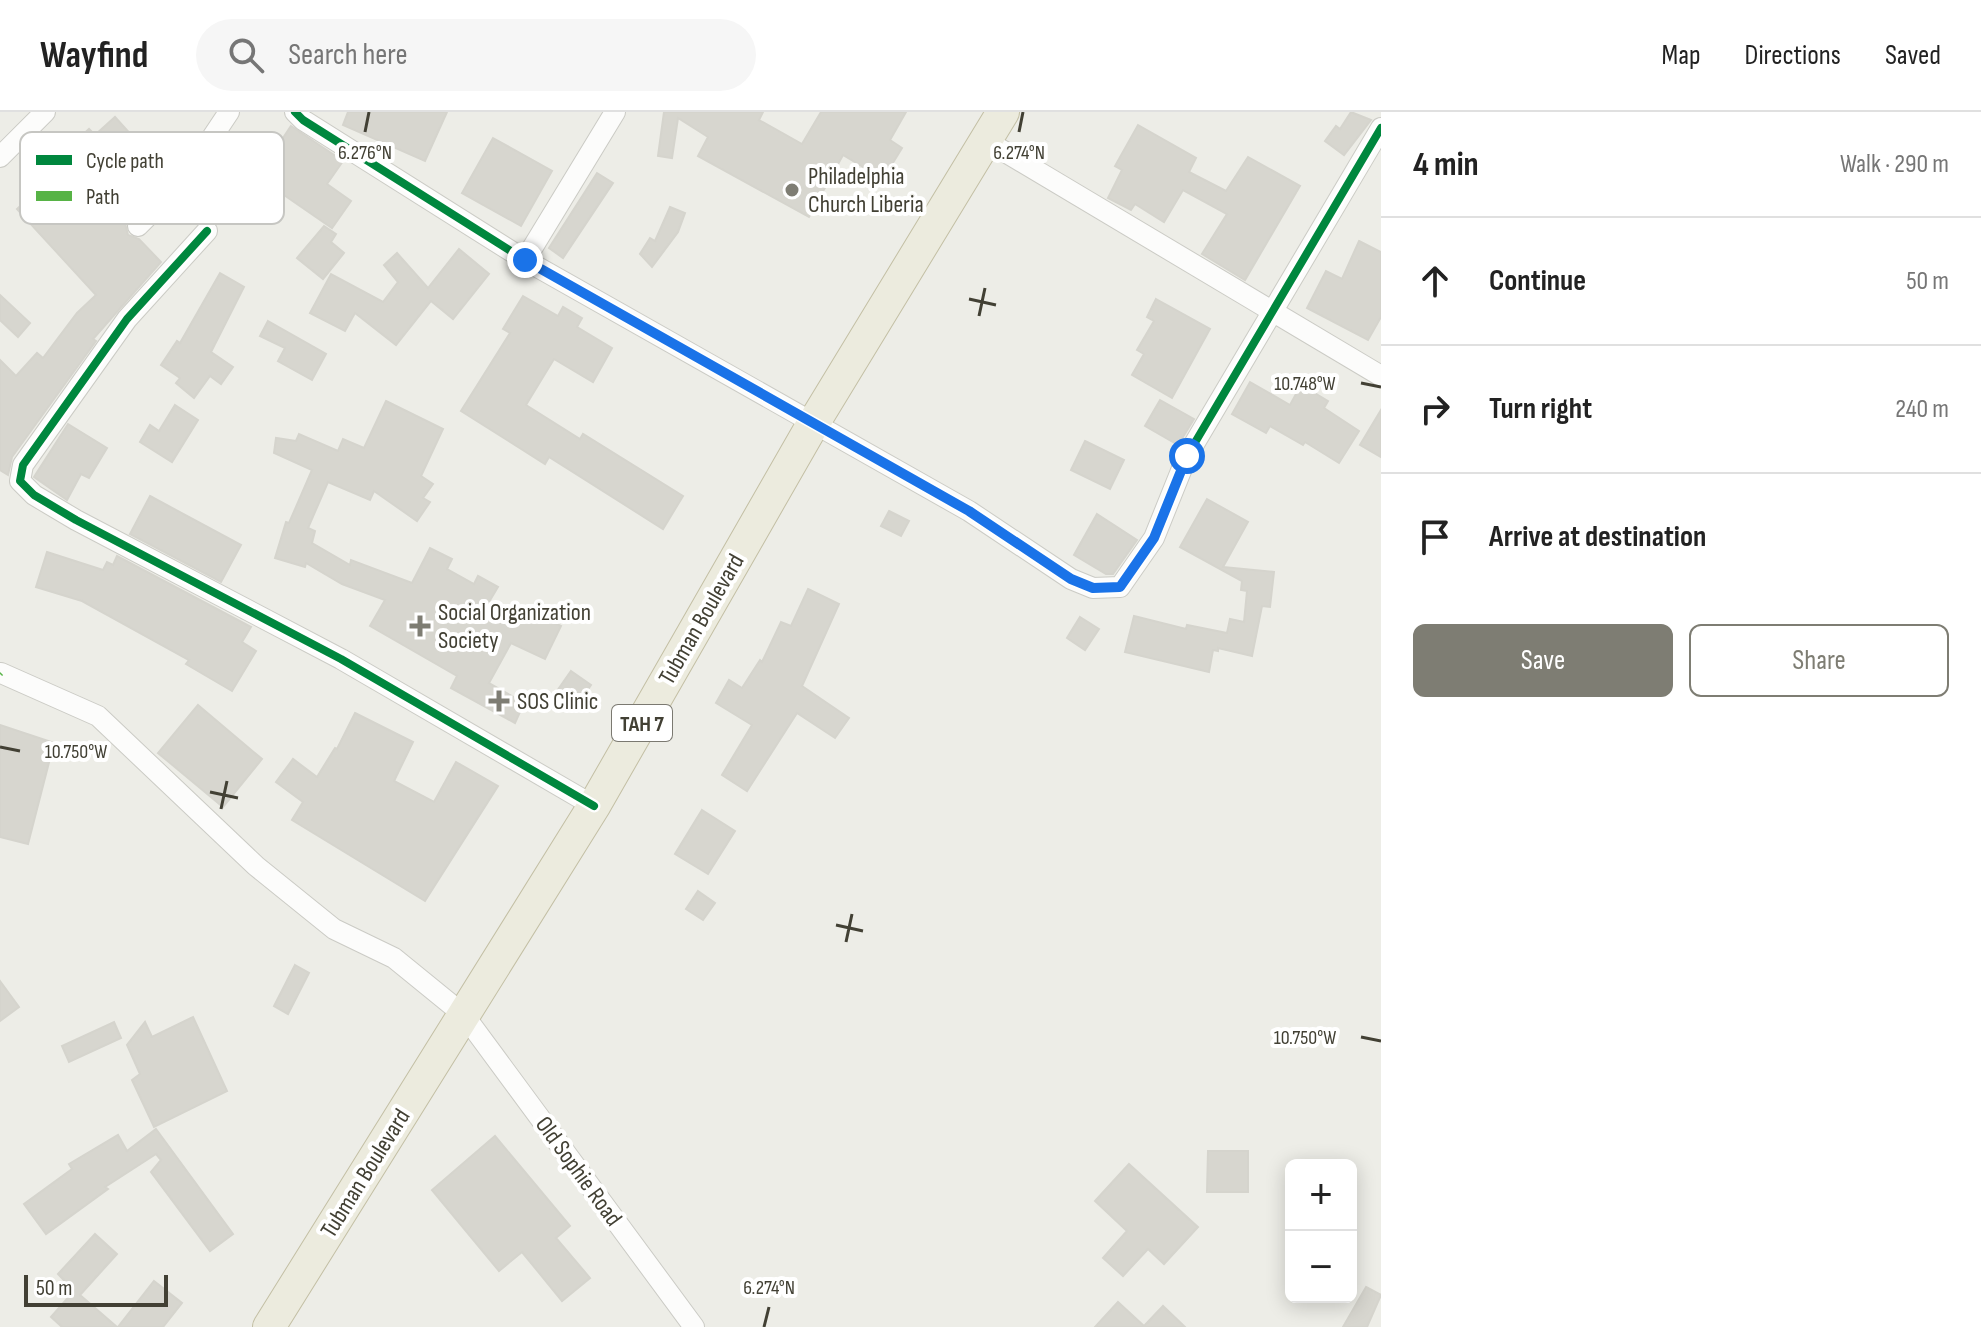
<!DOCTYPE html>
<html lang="en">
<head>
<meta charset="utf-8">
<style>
	body { margin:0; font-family:"Sofia Sans Condensed",sans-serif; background:#f6f6f6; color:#222 }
	.controls { position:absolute; right:24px; bottom:24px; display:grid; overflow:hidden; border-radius:12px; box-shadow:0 4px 20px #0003 }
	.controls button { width:72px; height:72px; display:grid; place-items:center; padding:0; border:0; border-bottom:2px solid #e0e0e0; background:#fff; color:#222; font:40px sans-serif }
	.scale { position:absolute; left:24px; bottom:20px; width:144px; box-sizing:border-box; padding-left:8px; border:4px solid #424034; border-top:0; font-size:22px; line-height:28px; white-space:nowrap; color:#424034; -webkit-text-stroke:6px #fff; paint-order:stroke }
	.stop { position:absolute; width:24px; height:24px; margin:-18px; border:6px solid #1a73e8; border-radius:50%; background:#fff }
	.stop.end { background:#1a73e8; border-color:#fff; box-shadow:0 2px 8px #0008 }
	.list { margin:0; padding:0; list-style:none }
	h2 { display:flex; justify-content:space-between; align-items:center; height:104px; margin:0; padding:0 32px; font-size:34px }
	h2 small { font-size:26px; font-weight:400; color:#767676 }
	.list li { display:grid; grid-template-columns:52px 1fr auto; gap:24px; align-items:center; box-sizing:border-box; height:128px; padding:0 32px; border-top:2px solid #e0e0e0 }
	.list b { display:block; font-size:30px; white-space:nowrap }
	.list em { font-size:26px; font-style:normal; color:#767676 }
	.actions { display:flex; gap:16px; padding:24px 32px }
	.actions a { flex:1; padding:18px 0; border:2px solid #7e7d73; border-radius:12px; text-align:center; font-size:28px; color:#7e7d73 }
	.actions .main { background:#7e7d73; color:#fff }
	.icon { flex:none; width:44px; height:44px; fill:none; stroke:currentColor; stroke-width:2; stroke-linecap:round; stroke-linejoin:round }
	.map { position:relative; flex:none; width:1381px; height:1215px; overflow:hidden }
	header { display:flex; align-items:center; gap:48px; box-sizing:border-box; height:112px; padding:0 40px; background:#fff; border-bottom:2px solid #e0e0e0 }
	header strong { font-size:38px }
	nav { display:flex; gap:44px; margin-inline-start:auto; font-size:28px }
	.search { width:560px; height:72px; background:#f6f6f6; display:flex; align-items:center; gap:20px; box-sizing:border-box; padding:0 28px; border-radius:44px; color:#767676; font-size:30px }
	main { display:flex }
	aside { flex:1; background:#fff }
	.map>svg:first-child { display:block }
	.building { fill:#d7d6cf; stroke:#d5d4cd; stroke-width:2 }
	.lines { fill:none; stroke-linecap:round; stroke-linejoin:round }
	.minor-casing { stroke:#cbcbc5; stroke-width:22 }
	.trunk-casing { stroke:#c3bfa4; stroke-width:34 }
	.minor { stroke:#fcfcfb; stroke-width:20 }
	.trunk { stroke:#ecebde; stroke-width:32 }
	.quiet { stroke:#57b346; stroke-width:6; stroke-dasharray:12 6; stroke-linecap:butt }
	.cycleway-casing { stroke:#fff; stroke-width:13 }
	.cycleway { stroke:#00873e; stroke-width:8 }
	.route { stroke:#1a73e8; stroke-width:10 }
	.ticks { fill:none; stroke:#424034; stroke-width:3 }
	.poi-dot { fill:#7e7d73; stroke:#fff; stroke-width:3 }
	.labels { text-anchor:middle; stroke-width:8; stroke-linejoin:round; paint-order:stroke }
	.shield { fill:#fff; stroke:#7b7971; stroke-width:2 }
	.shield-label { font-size:22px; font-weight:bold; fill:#424034 }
	.poi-label { font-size:24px; fill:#424034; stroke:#fff; text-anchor:start }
	.street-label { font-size:24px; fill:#424034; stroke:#fff }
	.key { fill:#fff; stroke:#c6c6c2; stroke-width:2 }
	.key-label { font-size:22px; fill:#424034 }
	.ticks-label { font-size:20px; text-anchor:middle; fill:#424034; stroke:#fff; stroke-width:8; stroke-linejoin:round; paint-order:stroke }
</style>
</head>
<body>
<header>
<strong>Wayfind</strong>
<div class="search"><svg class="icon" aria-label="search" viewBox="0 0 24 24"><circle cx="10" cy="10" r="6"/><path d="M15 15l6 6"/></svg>Search here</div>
<nav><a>Map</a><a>Directions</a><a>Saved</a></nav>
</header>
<main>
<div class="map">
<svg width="1381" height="1215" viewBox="0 0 1381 1215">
	<rect width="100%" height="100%" fill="#edede7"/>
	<g class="building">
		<polygon points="348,0 447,0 425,49 343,13"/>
		<polygon points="664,0 763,0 759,8 802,32 821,0 906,0 890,28 902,36 883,67 843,43 809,105 698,44 708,25 678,6 672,46 658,44"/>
		<polygon points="1351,0 1371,8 1344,43 1325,29 1336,14 1340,17"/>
		<polygon points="115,5 143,36 152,27 178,53 125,111 128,123 139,127 161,150 93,227 96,229 12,345 8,363 0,358 0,248 16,264 37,241 43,246 77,201 96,183 17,97 69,48 63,41 89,17 95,23"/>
		<polygon points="1138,13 1196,46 1189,60 1226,79 1248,45 1300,74 1245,168 1202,142 1227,102 1183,78 1164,110 1135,92 1131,98 1108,86 1122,58 1115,54"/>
		<polygon points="291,14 343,49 327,72 351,89 332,116 252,61 246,70 229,56 241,39 251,46 263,29 275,38"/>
		<polygon points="493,26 552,59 521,114 462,81"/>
		<polygon points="597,61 613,71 563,146 549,136"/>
		<polygon points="670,95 685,101 678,120 652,155 640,142 650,126 655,129"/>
		<polygon points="324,114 336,122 331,130 344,141 323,167 297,146"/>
		<polygon points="1359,129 1381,140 1381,205 1368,228 1307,196 1326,159 1342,167"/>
		<polygon points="459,137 489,162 453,207 431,189 396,233 355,201 345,219 310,201 331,162 383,190 398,170 384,153 397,141 428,176"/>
		<polygon points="220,161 244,175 211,240 233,255 221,272 210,264 194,286 176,271 180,266 161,253 177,229 180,231"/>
		<polygon points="0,183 30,211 18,225 0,208"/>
		<polygon points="523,184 558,204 563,195 582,206 577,215 612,236 593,270 554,247 526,293 580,327 583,322 683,384 663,417 549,345 545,352 461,299 510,221 503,217"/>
		<polygon points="1156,187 1210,217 1172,286 1132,263 1144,242 1137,238 1154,209 1147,205"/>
		<polygon points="268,209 326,242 312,268 278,249 285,236 260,224"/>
		<polygon points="1250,270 1290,293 1301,273 1328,289 1324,296 1359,319 1339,351 1305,330 1303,333 1270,314 1266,321 1232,302"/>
		<polygon points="1160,288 1194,307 1178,333 1145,314"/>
		<polygon points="386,289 443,317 421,364 433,372 423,386 430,390 417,409 374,379 370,388 328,370 308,416 315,419 312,431 350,453 351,448 412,471 430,436 452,447 447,457 474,472 478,464 498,475 489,490 522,507 527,497 561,514 545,547 511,531 489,571 524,591 515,611 451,576 457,564 370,514 385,488 342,472 306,451 305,455 275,446 286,410 289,411 312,358 274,341 276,326 296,329 299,322 338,339 343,327 364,336"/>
		<polygon points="175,293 198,308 172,350 140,330 150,313 159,319"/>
		<polygon points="1381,298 1381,345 1360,333"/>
		<polygon points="68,312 107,336 89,366 81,362 67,388 34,365"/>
		<polygon points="1085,329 1124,348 1110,377 1071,358"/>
		<polygon points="150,384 241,433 221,470 130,422"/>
		<polygon points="1207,387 1248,410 1223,455 1274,460 1270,495 1262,494 1252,544 1218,536 1218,539 1213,538 1209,560 1125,540 1134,504 1186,517 1187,513 1227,521 1230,507 1244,510 1247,479 1241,478 1242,469 1180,435"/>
		<polygon points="889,399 909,409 901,424 881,414"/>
		<polygon points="1097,402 1137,428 1113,462 1106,462 1074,443"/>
		<polygon points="47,440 103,458 107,450 113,453 117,444 251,515 242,530 256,539 232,579 186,552 189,548 82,489 36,475"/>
		<polygon points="808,477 839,492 802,574 849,606 835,626 797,601 747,679 722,663 752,613 716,591 729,568 742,576 760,548 762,550 781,510 791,514"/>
		<polygon points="1080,505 1099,517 1085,538 1067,526"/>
		<polygon points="571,559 591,573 577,593 557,579"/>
		<polygon points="198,593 262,647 223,695 158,641"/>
		<polygon points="355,601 413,630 394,669 434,690 456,650 498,674 425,789 292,708 303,690 276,670 293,647 317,665 335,636 337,637"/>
		<polygon points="0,613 54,631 28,732 0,725"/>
		<polygon points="702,698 735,719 708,762 675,742"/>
		<polygon points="698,779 715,791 703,808 686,797"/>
		<polygon points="295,853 309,861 288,902 274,894"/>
		<polygon points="0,869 19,895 0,909"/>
		<polygon points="193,905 227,979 154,1015 132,968 140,962 127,933 145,910 152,925"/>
		<polygon points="114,910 121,926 69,950 62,934"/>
		<polygon points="156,1017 233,1122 210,1139 151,1060 161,1048 156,1042 105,1075 108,1077 46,1122 24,1092 72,1057 69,1052 118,1023 127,1039"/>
		<polygon points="495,1024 570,1114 556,1126 590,1166 562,1189 522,1140 499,1159 432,1078"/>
		<polygon points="1208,1039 1248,1039 1248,1080 1207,1080"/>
		<polygon points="1129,1052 1198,1115 1164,1152 1148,1137 1123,1164 1103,1146 1127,1119 1095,1089"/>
		<polygon points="95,1122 117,1142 80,1183 117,1215 62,1215 51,1205 74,1179 58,1162"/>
		<polygon points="154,1169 182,1191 163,1215 118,1215"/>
		<polygon points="1366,1175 1381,1183 1367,1215 1343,1215"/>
		<polygon points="1118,1190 1144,1214 1163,1194 1185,1215 1095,1215"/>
	</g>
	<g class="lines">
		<defs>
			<g id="minor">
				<polyline points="295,0 303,8 525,148 969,399 1071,467 1093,476 1120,475 1154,426 1187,344 1381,16"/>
				<polyline points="985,28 1381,264"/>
				<polyline points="0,45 45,0"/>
				<polyline points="138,114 183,69 229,0"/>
				<polyline points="207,119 127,207 23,353 20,369 34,383 76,408 341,547 594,694"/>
				<polyline points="525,148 615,0"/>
				<polyline points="1,561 98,604 256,754 334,817 394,846 464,903 694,1215"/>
			</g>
			<polyline id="trunk" points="269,1215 594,694 813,312 1003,0"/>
		</defs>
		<use href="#minor" class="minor-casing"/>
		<use href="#trunk" class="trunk-casing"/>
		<use href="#minor" class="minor"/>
		<use href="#trunk" class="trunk"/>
		<polyline class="quiet" points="0,562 1,561"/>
		<defs>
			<g id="cycleway">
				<polyline points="295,0 303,8 525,148 969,399 1071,467 1093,476 1120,475 1154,426 1187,344 1381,16"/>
				<polyline points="207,119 127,207 23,353 20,369 34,383 76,408 341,547 594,694"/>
			</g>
		</defs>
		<use href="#cycleway" class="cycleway-casing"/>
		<use href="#cycleway" class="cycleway"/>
	</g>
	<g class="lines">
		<polyline class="route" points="525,148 969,399 1071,467 1093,476 1120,475 1154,426 1187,344"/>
	</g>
	<path class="ticks" d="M365,20L369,0M1019,20L1023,0M969,187L996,193M979,204L985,176M1361,271L1381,275M0,635L20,639M210,680L238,686M221,697L227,669M836,813L863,819M846,830L852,802M1361,925L1381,929M764,1215L769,1195"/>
	<g class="poi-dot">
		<circle cx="792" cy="78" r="8"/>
		<path d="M416 502h8v8h8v8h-8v8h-8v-8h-8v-8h8z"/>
		<path d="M495 577h8v8h8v8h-8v8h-8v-8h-8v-8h8z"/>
	</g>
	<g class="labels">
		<rect class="shield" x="612" y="593" width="60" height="36" rx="6"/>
		<g class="shield-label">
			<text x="642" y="619">TAH 7</text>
		</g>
		<g class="poi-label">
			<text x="808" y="72">Philadelphia<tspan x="808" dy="28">Church Liberia</tspan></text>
			<text x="438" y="508">Social Organization<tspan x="438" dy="28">Society</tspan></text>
			<text x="517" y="597">SOS Clinic</text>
		</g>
		<g class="street-label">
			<text transform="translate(701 507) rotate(-60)" y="8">Tubman Boulevard</text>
			<text transform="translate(579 1059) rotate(54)" y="8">Old Sophie Road</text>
			<text transform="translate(365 1061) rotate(-58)" y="8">Tubman Boulevard</text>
		</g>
	</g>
	<rect x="20" y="20" width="264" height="92" rx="12" class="key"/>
	<rect x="36" y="43" width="36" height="10" fill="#00873e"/>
	<rect x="36" y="79" width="36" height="10" fill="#57b346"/>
	<g class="key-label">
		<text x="86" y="56">Cycle path</text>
		<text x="86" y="92">Path</text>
	</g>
	<g class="ticks-label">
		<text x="365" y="47">6.276°N</text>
		<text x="1019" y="47">6.274°N</text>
		<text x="1305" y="278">10.748°W</text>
		<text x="76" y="646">10.750°W</text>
		<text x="1305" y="932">10.750°W</text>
		<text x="769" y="1182">6.274°N</text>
	</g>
</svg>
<div class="controls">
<button>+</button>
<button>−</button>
</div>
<div class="scale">50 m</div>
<div class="stop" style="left:1187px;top:344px"></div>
<div class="stop end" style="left:525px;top:148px"></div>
</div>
<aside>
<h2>4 min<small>Walk · 290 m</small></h2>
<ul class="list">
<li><svg class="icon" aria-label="ahead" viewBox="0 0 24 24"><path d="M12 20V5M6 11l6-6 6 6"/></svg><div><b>Continue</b></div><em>50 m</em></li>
<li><svg class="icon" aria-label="right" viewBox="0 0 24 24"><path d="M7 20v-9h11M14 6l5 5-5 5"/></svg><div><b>Turn right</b></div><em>240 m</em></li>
<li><svg class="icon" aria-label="arrive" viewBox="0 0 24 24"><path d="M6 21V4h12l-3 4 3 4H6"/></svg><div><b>Arrive at destination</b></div></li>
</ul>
<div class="actions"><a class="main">Save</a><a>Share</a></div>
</aside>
</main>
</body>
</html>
